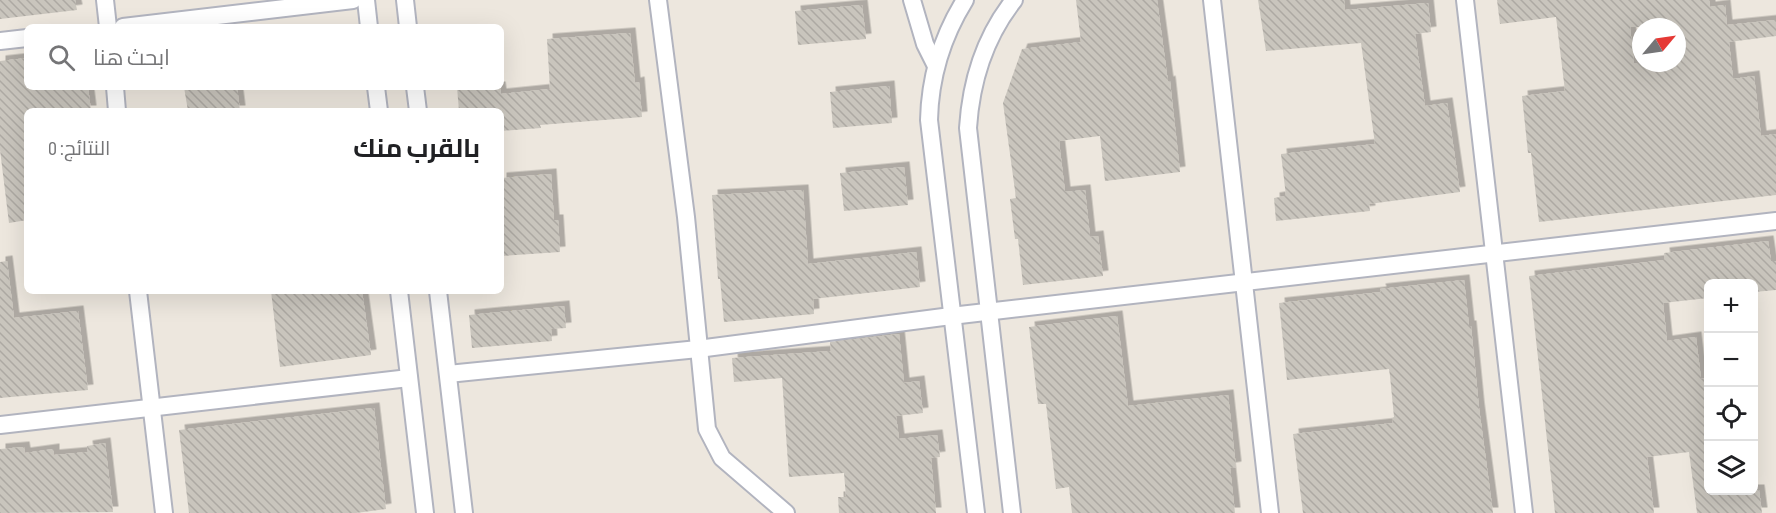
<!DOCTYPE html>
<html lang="ar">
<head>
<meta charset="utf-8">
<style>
	body { margin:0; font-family:"Sofia Sans Condensed",Cairo,sans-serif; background:#f6f6f6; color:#202124; direction:rtl }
	.controls { position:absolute; right:18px; bottom:18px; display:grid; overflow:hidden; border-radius:9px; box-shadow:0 6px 24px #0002 }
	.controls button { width:54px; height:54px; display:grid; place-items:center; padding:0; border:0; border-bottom:2px solid #e0e0e0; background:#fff; color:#202124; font:30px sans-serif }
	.compass { position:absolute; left:1632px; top:18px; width:54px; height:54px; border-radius:50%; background:#fff; box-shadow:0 6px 24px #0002; rotate:61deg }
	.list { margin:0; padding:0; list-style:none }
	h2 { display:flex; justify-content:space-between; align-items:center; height:78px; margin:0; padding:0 24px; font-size:26px }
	h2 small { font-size:20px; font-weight:400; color:#757577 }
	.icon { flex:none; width:33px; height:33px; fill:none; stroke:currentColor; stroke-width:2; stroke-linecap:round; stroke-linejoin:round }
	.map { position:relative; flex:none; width:1776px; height:513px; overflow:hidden; direction:ltr }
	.search { position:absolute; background:#fff; box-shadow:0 6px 24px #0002; left:24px; top:24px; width:480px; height:66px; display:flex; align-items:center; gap:15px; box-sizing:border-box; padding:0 21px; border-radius:9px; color:#757577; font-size:22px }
	.panel { position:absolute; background:#fff; box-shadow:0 6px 24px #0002; left:24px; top:108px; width:480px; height:186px; border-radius:9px; direction:rtl }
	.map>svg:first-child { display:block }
	.building { fill:url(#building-back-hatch); fill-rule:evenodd; filter:url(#shadow) }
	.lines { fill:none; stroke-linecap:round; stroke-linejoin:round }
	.minor-casing { stroke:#b2b4bf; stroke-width:20 }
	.minor { stroke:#fff; stroke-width:16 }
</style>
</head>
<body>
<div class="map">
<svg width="1776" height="513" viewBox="0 0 1776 513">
	<defs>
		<pattern id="building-back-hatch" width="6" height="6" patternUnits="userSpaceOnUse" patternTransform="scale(1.5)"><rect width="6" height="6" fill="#c9c5bd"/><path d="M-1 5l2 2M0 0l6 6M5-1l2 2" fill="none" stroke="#ada9a3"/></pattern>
		<filter id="shadow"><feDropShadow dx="5.5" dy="-5.5" stdDeviation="0" flood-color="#0004"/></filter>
	</defs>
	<rect width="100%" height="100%" fill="#ede7de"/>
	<g class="building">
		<polygon points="0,0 75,0 77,10 0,19"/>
		<polygon points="1076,0 1157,0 1168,82 1170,81 1180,172 1105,181 1100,136 1059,141 1065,192 1085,190 1090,237 1098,236 1103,276 1023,285 1018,239 1015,239 1010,199 1016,198 1003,103 1022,49 1081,42"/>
		<polygon points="1258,0 1344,0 1345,10 1428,3 1431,32 1415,34 1425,106 1447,103 1460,192 1369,204 1370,211 1276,221 1274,198 1286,196 1281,154 1375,144 1361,43 1266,51"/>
		<path d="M1497,0H1710V7L1725,5L1727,25L1776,20V36L1729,42L1733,79L1754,76L1761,136L1776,134V195L1539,222L1531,153H1528L1522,96L1565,91L1556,17L1500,24ZM1630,27H1677V63H1634Z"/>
		<polygon points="862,5 866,39 798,45 795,11"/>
		<polygon points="630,33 635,83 639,82 642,117 540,125 541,128 501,131 501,111 459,111 457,87 500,87 501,94 550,89 547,39"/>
		<polygon points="27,58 27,87 88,87 91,111 27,111 27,220 9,223 0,150 0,61"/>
		<polygon points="889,86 892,123 833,128 830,92"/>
		<polygon points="184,87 237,87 240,111 188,111"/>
		<polygon points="904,167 908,205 844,211 840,173"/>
		<polygon points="551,174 554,220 558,220 560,252 501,256 501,178"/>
		<polygon points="803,190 808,264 916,252 920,287 813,299 814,314 724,322 720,279 718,279 712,195"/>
		<polygon points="1768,241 1771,261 1776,261 1776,290 1754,292 1754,284 1708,284 1708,298 1663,303 1667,341 1696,337 1701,379 1708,378 1708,490 1759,490 1762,513 1697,513 1689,452 1647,457 1654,513 1555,513 1529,276 1665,260 1664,253"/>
		<polygon points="7,261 14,318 78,311 88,390 0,398 0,262"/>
		<polygon points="1464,280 1469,326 1471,326 1479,408 1493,513 1303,513 1293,434 1393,423 1392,418 1394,417 1390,376 1389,369 1287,380 1279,303 1381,292 1380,289"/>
		<polygon points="271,291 362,291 371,355 280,367"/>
		<polygon points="564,306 566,328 551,329 552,341 472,348 469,315"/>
		<polygon points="1117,316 1128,406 1228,395 1236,467 1230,468 1235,513 1072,513 1069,487 1056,489 1046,404 1038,404 1029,327"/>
		<polygon points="899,334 904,383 919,381 923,413 896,416 899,439 937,435 940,457 931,458 936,513 839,513 838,497 846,497 844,473 789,477 782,378 734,382 732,358 831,351 830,342"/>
		<polygon points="374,408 386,509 356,513 189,513 179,430"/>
		<polygon points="105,443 113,512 0,513 0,449 24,447 25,453 54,449 54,455 88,452 87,446"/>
	</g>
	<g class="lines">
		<defs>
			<g id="minor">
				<polyline points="105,0 108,27"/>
				<polyline points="366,0 369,27"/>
				<polyline points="405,0 408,27"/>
				<polyline points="658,0 686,217 707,429 722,458 786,513"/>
				<polyline points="912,0 925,44 936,66"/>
				<path d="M965,0C942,37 930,76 929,120L976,513"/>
				<polyline points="1212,0 1270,513"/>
				<polyline points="1465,0 1524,513"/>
				<polyline points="123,27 353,0"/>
				<polyline points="0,41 27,38"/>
				<polyline points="115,87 117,111"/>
				<polyline points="376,87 379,111"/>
				<polyline points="415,87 418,111"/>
				<polyline points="138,291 164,513"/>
				<polyline points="399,291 425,513"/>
				<polyline points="438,291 464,513"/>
				<polyline points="448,374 698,349 951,316 1776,221"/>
				<polyline points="0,425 409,378"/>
				<path d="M1012,513L968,128C971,81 984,38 1014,0"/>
			</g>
		</defs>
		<use href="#minor" class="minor-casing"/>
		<use href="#minor" class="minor"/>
	</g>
</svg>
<div class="controls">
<button>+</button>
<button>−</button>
<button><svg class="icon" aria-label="locate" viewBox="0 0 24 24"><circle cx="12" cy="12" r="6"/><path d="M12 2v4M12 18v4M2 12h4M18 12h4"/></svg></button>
<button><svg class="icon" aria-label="layers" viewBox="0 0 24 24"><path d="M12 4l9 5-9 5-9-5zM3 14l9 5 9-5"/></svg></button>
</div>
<svg class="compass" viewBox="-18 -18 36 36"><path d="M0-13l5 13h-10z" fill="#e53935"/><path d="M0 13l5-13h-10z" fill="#757577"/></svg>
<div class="search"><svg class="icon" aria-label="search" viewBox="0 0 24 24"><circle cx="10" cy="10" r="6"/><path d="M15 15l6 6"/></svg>ابحث هنا</div>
<section class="panel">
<h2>بالقرب منك<small>النتائج: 0</small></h2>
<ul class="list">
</ul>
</section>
</div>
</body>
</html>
